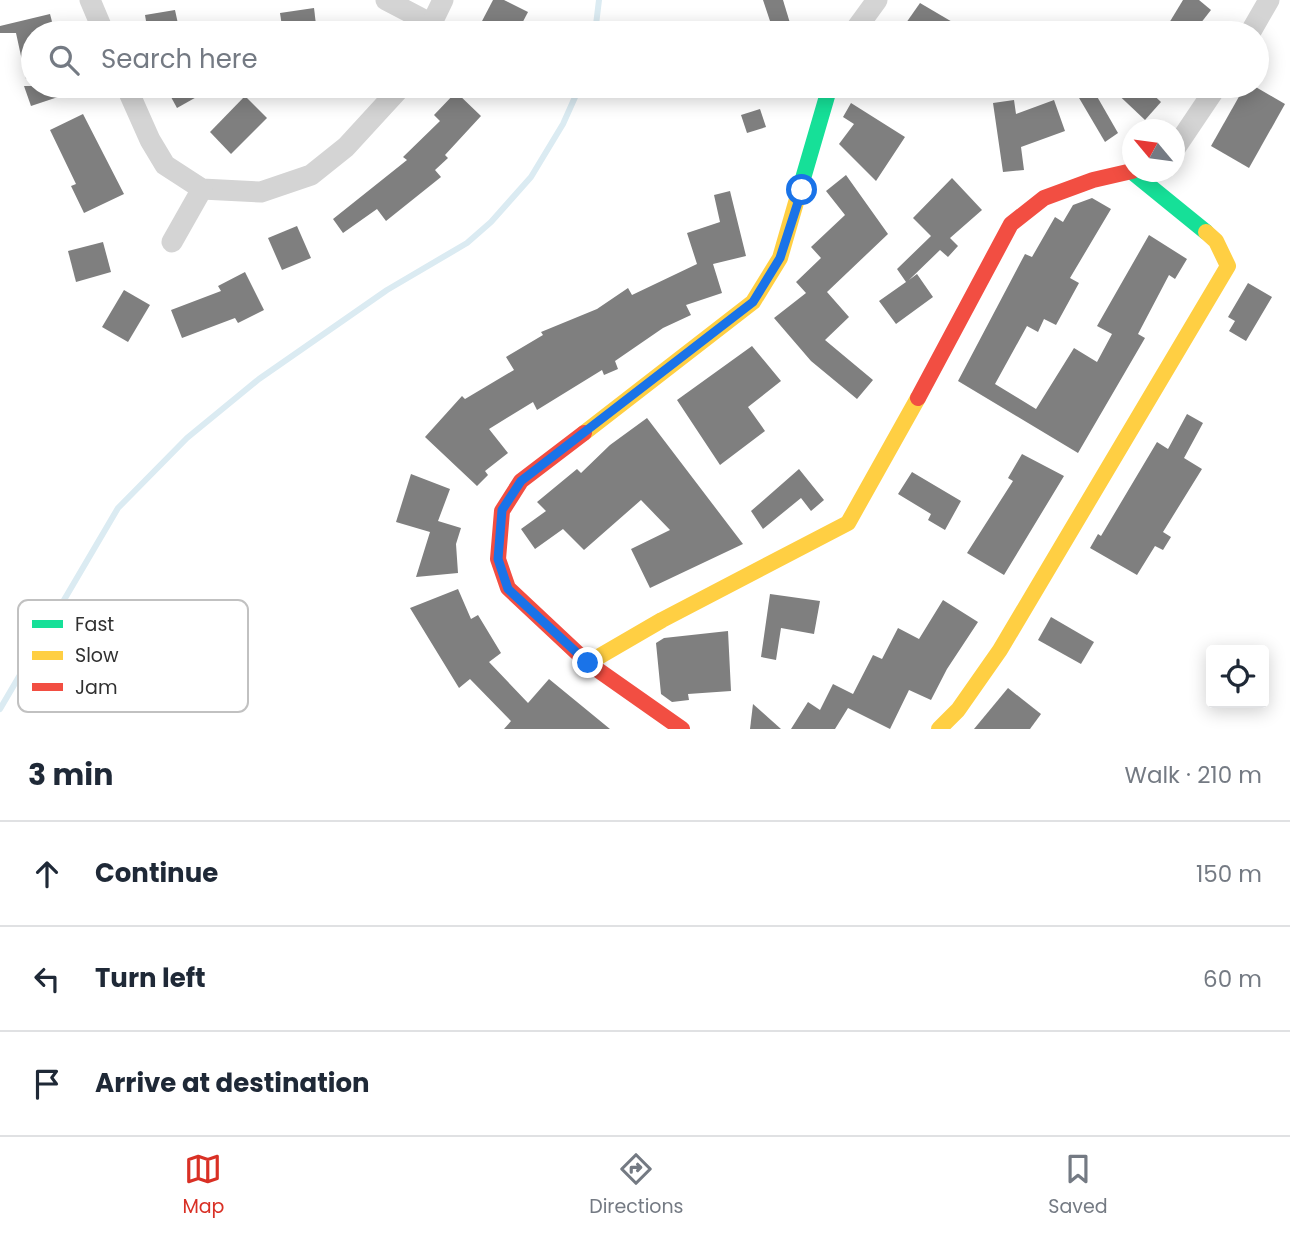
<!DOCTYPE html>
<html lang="en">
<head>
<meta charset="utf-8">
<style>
	body { margin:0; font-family:Poppins,sans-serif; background:#f2f2f3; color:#1f2937 }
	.controls { position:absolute; right:21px; bottom:21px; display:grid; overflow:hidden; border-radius:7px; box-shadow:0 4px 18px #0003 }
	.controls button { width:63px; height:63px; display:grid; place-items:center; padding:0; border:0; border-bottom:2px solid #e0e1e3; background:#fff; color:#1f2937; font:35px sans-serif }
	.compass { position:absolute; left:1122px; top:119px; width:63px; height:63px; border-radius:50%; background:#fff; box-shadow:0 4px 18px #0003; rotate:299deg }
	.stop { position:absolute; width:21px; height:21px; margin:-16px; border:5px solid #1a73e8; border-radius:50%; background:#fff }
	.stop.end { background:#1a73e8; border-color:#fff; box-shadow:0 2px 7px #0008 }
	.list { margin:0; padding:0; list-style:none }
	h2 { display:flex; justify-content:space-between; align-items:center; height:91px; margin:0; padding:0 28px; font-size:30px }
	h2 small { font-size:23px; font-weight:400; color:#747a83 }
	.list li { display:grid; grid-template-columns:46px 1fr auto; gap:21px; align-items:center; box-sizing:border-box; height:105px; padding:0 28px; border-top:2px solid #e0e1e3 }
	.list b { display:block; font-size:26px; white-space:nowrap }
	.list em { font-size:23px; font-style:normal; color:#747a83 }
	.icon { flex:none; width:38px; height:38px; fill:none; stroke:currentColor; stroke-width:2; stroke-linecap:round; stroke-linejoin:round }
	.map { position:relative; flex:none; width:1290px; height:729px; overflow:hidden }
	.search { position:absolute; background:#fff; box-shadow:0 4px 18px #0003; left:21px; right:21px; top:21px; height:77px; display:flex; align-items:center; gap:18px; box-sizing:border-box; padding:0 24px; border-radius:38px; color:#747a83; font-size:26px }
	.sheet { height:406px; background:#fff }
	nav { display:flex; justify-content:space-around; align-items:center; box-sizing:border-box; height:98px; border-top:2px solid #e0e1e3; background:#fff; font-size:19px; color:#747a83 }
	nav a { display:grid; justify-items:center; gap:4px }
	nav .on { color:#d93025 }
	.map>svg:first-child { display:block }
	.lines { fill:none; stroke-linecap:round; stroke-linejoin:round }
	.stream { stroke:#dbebf2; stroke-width:6 }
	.building { fill:#7f7f7f }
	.street { stroke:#d4d4d4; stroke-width:21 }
	.fast { stroke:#16e098; stroke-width:16 }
	.slow { stroke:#ffcf43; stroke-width:16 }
	.jam { stroke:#f24e42; stroke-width:16 }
	.route { stroke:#1a73e8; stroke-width:9 }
	.key { fill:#fff; stroke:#c1c1c1; stroke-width:2 }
	.key-label { font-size:19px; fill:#303030 }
</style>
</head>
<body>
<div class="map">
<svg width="1290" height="729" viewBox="0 0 1290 729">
	<rect width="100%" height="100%" fill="#fff"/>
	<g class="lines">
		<g class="stream">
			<polyline points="595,33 599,0"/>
			<polyline points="0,709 118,508 187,438 259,379 387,290 467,243 491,222 531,177 563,124 580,86"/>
		</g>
	</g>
	<g class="building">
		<polygon points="493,0 504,0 528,12 517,33 500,33 481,23"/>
		<polygon points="763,0 783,0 793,33 774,33"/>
		<polygon points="1183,0 1199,0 1211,10 1193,33 1163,33"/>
		<polygon points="920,3 971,33 899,33"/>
		<polygon points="314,8 317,33 283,33 280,13"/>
		<polygon points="175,10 180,33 148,33 145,15"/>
		<polygon points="50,14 55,33 33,33 33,78 26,79 16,33 0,33 0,26"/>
		<polygon points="24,86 82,86 82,89 31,106"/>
		<polygon points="165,86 216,86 177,108"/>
		<polygon points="1072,86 1091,86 1118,133 1105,142"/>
		<polygon points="1109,86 1144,86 1161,102 1145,120"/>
		<polygon points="1245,86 1254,86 1285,104 1249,168 1211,146"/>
		<polygon points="456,92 481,116 445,155 448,158 435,170 441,177 386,221 377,209 343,233 333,219 407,160 403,157 440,121 434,115"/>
		<polygon points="245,96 267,118 231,154 210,132"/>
		<polygon points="1014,100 1016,114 1054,100 1065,131 1021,147 1024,170 1003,172 993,103"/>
		<polygon points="851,103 905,137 876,181 839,144 854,124 843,117"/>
		<polygon points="760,109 766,127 747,133 741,115"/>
		<polygon points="83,114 124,194 84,213 71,186 76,184 50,130"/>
		<polygon points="846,175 888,234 827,292 849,317 825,340 873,380 857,399 811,361 774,318 806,293 796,282 821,258 811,247 845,215 826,191"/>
		<polygon points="952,178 982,210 950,238 958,246 948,257 940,250 909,280 917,274 933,297 896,324 879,301 906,282 897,269 931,236 913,218"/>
		<polygon points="730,191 746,256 713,264 722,293 686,305 691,315 663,328 615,361 618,369 604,375 602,370 537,410 533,402 489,429 508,453 485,471 488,475 477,486 425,437 462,396 465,399 514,370 506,357 543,335 541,332 597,309 628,288 632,295 697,264 687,233 720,222 714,195"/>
		<polygon points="1092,198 1111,209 1070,278 1079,283 1056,325 1044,319 1038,332 1027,326 995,384 1036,409 1074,348 1097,362 1112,334 1097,326 1149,235 1187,259 1175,279 1169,275 1138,334 1145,338 1078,453 958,381 1025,254 1032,257 1055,217 1063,222 1073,205"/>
		<polygon points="297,226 311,258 282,270 268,238"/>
		<polygon points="103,242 111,272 76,282 68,251"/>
		<polygon points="245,272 264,310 238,323 235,318 182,338 171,310 221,291 218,286"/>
		<polygon points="1248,283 1272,297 1246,341 1229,331 1235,321 1228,317"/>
		<polygon points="124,290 150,305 128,342 102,327"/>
		<polygon points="752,346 781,381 748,407 765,431 720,465 677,400"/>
		<polygon points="1187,414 1203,423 1184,458 1202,469 1163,532 1171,537 1163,550 1155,546 1137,575 1090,548 1098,534 1101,536 1157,442 1168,449"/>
		<polygon points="647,418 743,544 650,588 631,549 670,530 641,500 584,550 563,529 535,549 521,529 546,511 537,502 577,469 581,473 610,445"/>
		<polygon points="1022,454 1064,476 1004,575 967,553 1013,481 1008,478"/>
		<polygon points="799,469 824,500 811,511 801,498 763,529 751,511"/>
		<polygon points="912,472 961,501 945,530 928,520 931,514 898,494"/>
		<polygon points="411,474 450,489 438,521 461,528 456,544 458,573 416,577 430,532 396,522"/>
		<polygon points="458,589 471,619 478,615 501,653 489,662 528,703 549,679 610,729 504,729 511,721 470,679 459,688 410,608"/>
		<polygon points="770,594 820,601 814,634 781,628 776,660 761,657"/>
		<polygon points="943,600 978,622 947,669 931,700 909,690 890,729 848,708 835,729 791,729 808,702 820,710 833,684 853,694 873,655 882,659 898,628 919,639"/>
		<polygon points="1051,617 1094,642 1081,664 1038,640"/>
		<polygon points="728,631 731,691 688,694 689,700 672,702 661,694 656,643 664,638"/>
		<polygon points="1008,688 1041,714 1030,729 974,729"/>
		<polygon points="753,704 781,729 750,729"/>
	</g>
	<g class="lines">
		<g class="street">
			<polyline points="90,0 104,33"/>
			<polyline points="386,0 432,24"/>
			<polyline points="427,33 443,0"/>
			<polyline points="853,33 877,0"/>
			<polyline points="1250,33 1269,0"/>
			<polyline points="126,86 150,140 165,165 202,189 261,192 311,175 346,147 402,86"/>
			<polyline points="1174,150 1217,86"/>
			<polyline points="172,242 202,189"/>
		</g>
		<g class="fast">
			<polyline points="1131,171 1206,232"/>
			<polyline points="797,199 830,86"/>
		</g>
		<g class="slow">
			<polyline points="584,433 753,302 780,258 797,199"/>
			<polyline points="588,663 662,620 848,523 918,398"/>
			<polyline points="939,729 958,710 1000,650 1228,266 1216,241 1206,232"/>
		</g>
		<g class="jam">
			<polyline points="918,398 1011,224 1044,198 1093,180 1132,171"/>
			<polyline points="584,433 521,481 502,511 498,559 508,588 588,663 682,729"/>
		</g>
	</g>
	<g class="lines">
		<polyline class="route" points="588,663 508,589 498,559 502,510 521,481 753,302 780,258 802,190"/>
	</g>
	<rect x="18" y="600" width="230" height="112" rx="10" class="key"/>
	<rect x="32" y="620" width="31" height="8" fill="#16e098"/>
	<rect x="32" y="651" width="31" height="9" fill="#ffcf43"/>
	<rect x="32" y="683" width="31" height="8" fill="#f24e42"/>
	<g class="key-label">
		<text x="75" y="631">Fast</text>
		<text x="75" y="662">Slow</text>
		<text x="75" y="694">Jam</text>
	</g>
</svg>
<div class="controls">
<button><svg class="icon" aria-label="locate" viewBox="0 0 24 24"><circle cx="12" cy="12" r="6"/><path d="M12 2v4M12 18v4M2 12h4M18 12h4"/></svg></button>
</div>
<svg class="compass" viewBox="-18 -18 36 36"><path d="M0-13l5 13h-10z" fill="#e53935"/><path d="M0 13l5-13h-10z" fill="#747a83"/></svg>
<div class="stop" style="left:802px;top:190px"></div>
<div class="stop end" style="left:588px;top:663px"></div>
<div class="search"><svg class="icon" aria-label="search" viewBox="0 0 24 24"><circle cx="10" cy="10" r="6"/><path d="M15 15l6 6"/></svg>Search here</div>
</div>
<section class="sheet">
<h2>3 min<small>Walk · 210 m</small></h2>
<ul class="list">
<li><svg class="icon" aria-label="ahead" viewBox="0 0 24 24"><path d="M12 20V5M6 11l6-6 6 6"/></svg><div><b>Continue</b></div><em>150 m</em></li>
<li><svg class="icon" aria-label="left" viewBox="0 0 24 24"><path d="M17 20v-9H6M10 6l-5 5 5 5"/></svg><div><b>Turn left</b></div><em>60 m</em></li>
<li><svg class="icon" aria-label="arrive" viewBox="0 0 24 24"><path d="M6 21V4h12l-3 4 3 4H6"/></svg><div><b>Arrive at destination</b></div></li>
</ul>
</section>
<nav>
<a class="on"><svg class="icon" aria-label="map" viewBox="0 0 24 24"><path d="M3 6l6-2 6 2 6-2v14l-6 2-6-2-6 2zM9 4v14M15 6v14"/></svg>Map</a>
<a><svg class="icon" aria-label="directions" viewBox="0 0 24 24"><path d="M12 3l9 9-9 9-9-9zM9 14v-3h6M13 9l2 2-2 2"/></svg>Directions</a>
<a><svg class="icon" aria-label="saved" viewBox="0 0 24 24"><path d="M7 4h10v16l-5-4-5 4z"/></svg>Saved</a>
</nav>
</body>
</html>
